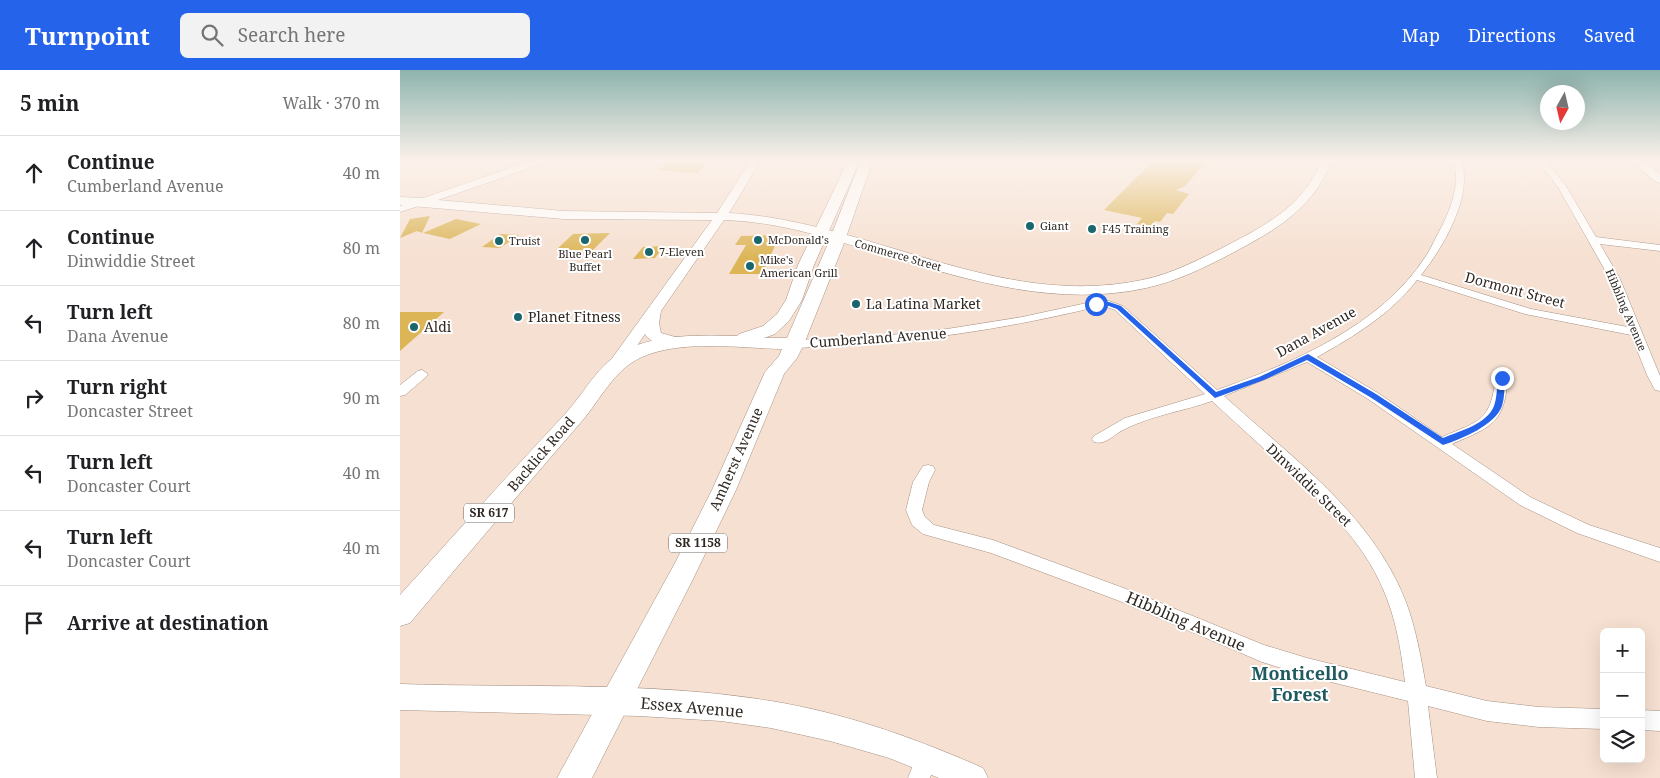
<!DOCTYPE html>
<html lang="en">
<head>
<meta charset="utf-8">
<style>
	body { margin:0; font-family:"Noto Serif",serif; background:#f2f2f2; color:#202124 }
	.controls { position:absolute; right:15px; bottom:15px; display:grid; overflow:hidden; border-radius:8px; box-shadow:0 5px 20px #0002 }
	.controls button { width:45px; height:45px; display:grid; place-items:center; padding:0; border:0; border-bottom:1px solid #e0e0e0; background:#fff; color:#202124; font:25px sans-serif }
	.compass { position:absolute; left:1140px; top:15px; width:45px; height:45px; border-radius:50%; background:#fff; box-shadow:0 5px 20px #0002; rotate:188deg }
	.stop { position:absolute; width:15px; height:15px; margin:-11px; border:4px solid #2563eb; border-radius:50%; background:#fff }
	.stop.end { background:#2563eb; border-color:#fff; box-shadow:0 1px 5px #0008 }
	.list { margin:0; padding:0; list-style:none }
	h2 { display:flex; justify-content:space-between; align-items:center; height:65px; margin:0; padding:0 20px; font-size:21px }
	h2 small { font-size:16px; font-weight:400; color:#757577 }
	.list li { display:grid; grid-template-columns:32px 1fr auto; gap:15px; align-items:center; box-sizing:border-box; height:75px; padding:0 20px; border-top:1px solid #e0e0e0 }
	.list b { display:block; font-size:19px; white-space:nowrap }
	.list p { margin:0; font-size:16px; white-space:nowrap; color:#757577 }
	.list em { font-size:16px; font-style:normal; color:#757577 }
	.icon { flex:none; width:28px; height:28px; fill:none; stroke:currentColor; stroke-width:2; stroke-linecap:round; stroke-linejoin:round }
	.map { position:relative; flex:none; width:1260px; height:708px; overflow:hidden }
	header { display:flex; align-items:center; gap:30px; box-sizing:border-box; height:70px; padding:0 25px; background:#2563eb; color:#fff }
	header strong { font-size:24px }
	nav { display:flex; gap:28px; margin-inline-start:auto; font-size:18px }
	.search { width:350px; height:45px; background:#f2f2f2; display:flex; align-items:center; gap:12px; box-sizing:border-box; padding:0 18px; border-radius:8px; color:#757577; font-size:19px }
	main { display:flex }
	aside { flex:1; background:#fff }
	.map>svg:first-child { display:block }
	.building { fill:#dcb557 }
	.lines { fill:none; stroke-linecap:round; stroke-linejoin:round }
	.street-casing { stroke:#a59183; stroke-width:1 }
	.secondary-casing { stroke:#a59183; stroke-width:1 }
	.primary-casing { stroke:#a59183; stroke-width:1 }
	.street { fill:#fff; fill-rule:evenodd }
	.secondary { fill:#fff; fill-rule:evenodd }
	.primary { fill:#fff; fill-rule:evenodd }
	.route { fill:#2563eb }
	.poi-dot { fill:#19666d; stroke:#fff; stroke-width:2 }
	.labels { text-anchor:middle; stroke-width:4; stroke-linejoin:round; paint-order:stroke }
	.far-poi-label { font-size:11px; fill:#302823; stroke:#fff; text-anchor:start }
	.far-street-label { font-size:11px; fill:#302823; stroke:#fff }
	.shield { fill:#fff; stroke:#6e6865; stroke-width:1 }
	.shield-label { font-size:12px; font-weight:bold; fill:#302823 }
	.street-label { font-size:14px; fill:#302823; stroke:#fff }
	.poi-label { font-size:14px; fill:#302823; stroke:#fff; text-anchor:start }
	.near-street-label { font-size:16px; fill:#302823; stroke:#fff }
	.near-neighbourhood-label { font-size:18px; font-weight:bold; fill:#1f5a5f; stroke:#fff }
</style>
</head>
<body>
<header>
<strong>Turnpoint</strong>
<div class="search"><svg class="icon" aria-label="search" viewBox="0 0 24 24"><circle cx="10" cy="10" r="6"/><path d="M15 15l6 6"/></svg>Search here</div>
<nav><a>Map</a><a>Directions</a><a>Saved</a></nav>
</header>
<main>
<aside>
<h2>5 min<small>Walk · 370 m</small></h2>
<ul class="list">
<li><svg class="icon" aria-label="ahead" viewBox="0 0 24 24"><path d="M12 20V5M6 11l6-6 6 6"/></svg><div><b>Continue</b><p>Cumberland Avenue</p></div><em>40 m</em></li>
<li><svg class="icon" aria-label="ahead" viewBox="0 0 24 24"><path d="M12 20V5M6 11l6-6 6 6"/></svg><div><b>Continue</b><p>Dinwiddie Street</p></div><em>80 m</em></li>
<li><svg class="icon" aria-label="left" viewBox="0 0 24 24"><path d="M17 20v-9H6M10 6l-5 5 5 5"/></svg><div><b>Turn left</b><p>Dana Avenue</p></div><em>80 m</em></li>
<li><svg class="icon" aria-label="right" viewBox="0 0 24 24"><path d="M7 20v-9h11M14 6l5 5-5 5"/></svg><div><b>Turn right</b><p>Doncaster Street</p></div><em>90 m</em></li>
<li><svg class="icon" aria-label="left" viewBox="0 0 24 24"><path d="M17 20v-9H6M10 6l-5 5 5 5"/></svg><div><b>Turn left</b><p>Doncaster Court</p></div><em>40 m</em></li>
<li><svg class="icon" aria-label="left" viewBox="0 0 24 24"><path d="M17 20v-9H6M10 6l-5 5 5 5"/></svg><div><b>Turn left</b><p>Doncaster Court</p></div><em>40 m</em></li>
<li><svg class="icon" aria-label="arrive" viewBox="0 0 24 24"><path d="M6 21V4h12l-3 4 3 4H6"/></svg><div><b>Arrive at destination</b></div></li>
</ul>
</aside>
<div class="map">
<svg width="1260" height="708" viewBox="0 0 1260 708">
	<rect width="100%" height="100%" fill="#f6e0d1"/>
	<g class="building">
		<polygon points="275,90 309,90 298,103 256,100"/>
		<polygon points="754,90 807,90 785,116 776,120 789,124 773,144 767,143 760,152 755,151 750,157 737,154 742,148 704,140"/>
		<polygon points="30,146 22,163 17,161 0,168 10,149"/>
		<polygon points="56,149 81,154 50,169 23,163"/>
		<polygon points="210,163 193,180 156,180 173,164"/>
		<polygon points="100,164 119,165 100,178 82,177"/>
		<polygon points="380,165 362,204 329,204 346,175 335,175 341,166"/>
		<polygon points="264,176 255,188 233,189 243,177"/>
		<polygon points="0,242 44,242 0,281"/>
	</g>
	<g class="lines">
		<defs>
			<g id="street">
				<path d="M1053,90H1061C1074,125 1043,178 1021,205L1131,239L1228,257L1210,209L1158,117L1137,90H1145L1166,116L1196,167L1260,175V181L1200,174L1220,209L1260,306V321L1255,320L1247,305L1231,265L1125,244L1017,210C991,244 953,267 917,287L978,323L1042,367C1081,350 1090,352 1096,307L1098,304H1106L1108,307C1104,354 1093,356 1052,374L1130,427L1189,455L1260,478V492L1177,463L1120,435L968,329L907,292L824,326C891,387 972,444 1006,532C1016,559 1021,588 1026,616L1087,631L1139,637L1204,639V659L1139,657L1087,651L1028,636L1037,708H1015L1008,631L907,606L862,592L717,530L591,483L523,464L512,455L506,440L513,412L523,396L528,395L533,396L535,400L529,412L522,440L525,447L534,455L593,470L729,520L864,575L907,588L1005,612C1001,580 996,548 983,519C962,470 923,434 885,398C861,376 836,353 812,331C784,341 753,345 725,359C715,363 706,376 694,372L692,369L694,366L725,348L805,324L715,240L707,237H696C597,261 497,275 395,278L389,274L395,270L471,267L547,259L622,247L696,231H709L723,236L817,320C892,293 980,257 1026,186C1032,177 1036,166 1042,156C1052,135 1061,112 1053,90Z"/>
				<polygon points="25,128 29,131 28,133 0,142 0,136"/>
				<polygon points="22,300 28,304 26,307 5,325 0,326 0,315 18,301"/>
				<polygon points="1241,640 1260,641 1260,661 1241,660"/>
				<polygon points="526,676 533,680 537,687 530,708 508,708 519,680"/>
			</g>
			<g id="secondary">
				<path d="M133,90H148L147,92L38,130L164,141L317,143L351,90H361L329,143C470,151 598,240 742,210C772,204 800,189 826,176C868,154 903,136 922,90H932C915,136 878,159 836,181C808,196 778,211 746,218C649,239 556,206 464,179C415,164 376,152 324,150L261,241L259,253L261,263L286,270L288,273L286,276C274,279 251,275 245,264L222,298H210L208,294L312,150L164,149L0,135V127L23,128Z"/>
				<polygon points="1230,90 1242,90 1260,104 1260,113 1256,112"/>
				<path d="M0,614C121,618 251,611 371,631C445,643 515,668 583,698L588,708H539L489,688L430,671L371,658L321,651L239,646L0,640Z"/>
			</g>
			<path id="primary" d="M461,90H473L443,176L404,274L397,288L384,304L336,420L293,509L192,708H157L275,493L312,420L365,302L379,286L382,279C339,278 280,269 240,288C214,300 200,330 182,351C124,418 67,485 10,553L0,556V525C55,464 110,403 166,343C185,322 199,293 225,280C258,264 301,265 337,266L339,264L363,256L377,244L386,230L398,195L446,95L452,91L456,92L458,95L414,195L402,230L389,251L375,264L364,268H387L427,176Z"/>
		</defs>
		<use href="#street" class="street-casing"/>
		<use href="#secondary" class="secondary-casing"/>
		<use href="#primary" class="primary-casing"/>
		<use href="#street" class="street"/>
		<use href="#secondary" class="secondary"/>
		<use href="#primary" class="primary"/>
	</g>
	<linearGradient id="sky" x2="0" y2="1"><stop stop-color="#8eb4ae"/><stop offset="0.48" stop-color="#fbf1ea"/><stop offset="1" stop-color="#fbf1ea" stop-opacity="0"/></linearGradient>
	<rect width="1260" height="189" fill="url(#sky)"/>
	<path class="route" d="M696,232H709L721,236L816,322L859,307L908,284L976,324L1043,368C1060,361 1087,354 1094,336C1097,328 1097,316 1098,308L1102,305L1105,308C1104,316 1105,327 1102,336C1095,355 1062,369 1043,375L970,327L907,290L864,310L815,328L717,239L709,236L693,235V233Z"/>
	<g class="poi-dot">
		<circle cx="630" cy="156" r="5"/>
		<circle cx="692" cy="159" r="5"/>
		<circle cx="185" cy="170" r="5"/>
		<circle cx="358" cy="170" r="5"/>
		<circle cx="99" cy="171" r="5"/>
		<circle cx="249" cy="182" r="5"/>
		<circle cx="350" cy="196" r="5"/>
		<circle cx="456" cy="234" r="5"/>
		<circle cx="118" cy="247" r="5"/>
		<circle cx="14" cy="257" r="5"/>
	</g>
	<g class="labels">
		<g class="far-poi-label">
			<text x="640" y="160">Giant</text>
			<text x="702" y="163">F45 Training</text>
			<text x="368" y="174">McDonald's</text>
			<text x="109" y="175">Truist</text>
			<text x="259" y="186">7-Eleven</text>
			<text x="185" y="188" text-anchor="middle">Blue Pearl<tspan x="185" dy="13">Buffet</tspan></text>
			<text x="360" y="194">Mike's<tspan x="360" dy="13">American Grill</tspan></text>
		</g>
		<g class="far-street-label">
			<text transform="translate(498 185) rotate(16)" y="4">Commerce Street</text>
			<text transform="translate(1226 240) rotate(67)" y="4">Hibbling Avenue</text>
		</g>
		<g class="shield">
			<rect x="64" y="433.5" width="50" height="19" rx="4"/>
			<rect x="269" y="463.5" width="58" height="19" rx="4"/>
		</g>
		<g class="shield-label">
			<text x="89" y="447">SR 617</text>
			<text x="298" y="477">SR 1158</text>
		</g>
		<g class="street-label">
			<text transform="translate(1115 220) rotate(15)" y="5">Dormont Street</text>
			<text transform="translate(916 262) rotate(-29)" y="5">Dana Avenue</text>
			<text transform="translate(478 268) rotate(-4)" y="5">Cumberland Avenue</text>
			<text transform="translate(141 384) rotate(-49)" y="5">Backlick Road</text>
			<text transform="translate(336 389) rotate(-66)" y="5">Amherst Avenue</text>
			<text transform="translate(909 415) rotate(44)" y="5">Dinwiddie Street</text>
		</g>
		<g class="poi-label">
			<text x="466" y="239">La Latina Market</text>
			<text x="128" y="252">Planet Fitness</text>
			<text x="24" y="262">Aldi</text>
		</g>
		<g class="near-street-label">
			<text transform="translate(786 551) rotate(23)" y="6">Hibbling Avenue</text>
			<text transform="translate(292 637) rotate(5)" y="6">Essex Avenue</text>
		</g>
		<g class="near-neighbourhood-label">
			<text x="900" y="610">Monticello<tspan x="900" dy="21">Forest</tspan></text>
		</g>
	</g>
</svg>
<div class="controls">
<button>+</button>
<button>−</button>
<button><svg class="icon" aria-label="layers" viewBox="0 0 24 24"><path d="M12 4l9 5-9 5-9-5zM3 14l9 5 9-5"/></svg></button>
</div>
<svg class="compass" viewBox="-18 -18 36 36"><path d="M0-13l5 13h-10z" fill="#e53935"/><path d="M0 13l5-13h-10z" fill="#757577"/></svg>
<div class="stop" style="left:696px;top:234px"></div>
<div class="stop end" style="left:1102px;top:308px"></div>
</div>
</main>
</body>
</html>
